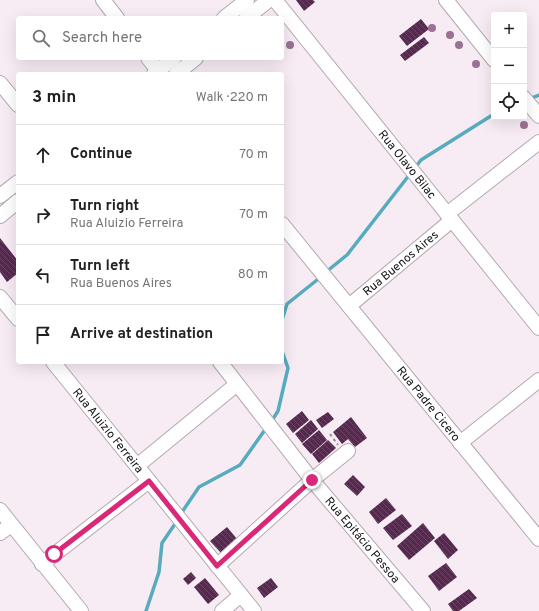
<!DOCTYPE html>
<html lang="en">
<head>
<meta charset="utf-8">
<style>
	body { margin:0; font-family:Overpass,sans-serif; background:#f6f6f6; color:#202124 }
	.controls { position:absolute; right:12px; top:12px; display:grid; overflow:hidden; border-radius:4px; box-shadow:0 4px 16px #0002 }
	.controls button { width:36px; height:36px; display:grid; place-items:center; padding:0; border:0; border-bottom:1px solid #e0e0e0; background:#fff; color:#202124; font:20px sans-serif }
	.stop { position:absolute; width:12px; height:12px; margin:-9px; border:3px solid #db2777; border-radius:50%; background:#fff }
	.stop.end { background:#db2777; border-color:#fff; box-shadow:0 1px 4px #0008 }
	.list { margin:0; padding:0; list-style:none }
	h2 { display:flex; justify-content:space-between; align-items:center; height:52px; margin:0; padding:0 16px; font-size:17px }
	h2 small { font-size:13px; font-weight:400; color:#757577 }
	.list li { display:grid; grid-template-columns:26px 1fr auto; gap:12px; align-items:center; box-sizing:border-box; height:60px; padding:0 16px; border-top:1px solid #e0e0e0 }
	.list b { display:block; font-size:15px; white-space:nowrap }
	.list p { margin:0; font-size:13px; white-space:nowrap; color:#757577 }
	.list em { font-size:13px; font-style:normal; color:#757577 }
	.icon { flex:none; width:22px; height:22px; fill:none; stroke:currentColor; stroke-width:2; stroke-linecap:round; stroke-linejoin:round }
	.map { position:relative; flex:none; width:539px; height:611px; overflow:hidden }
	.search { position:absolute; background:#fff; box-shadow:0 4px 16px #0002; left:16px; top:16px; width:268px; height:44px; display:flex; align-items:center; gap:10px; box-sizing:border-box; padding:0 14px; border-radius:4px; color:#757577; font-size:15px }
	.panel { position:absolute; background:#fff; box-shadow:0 4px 16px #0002; left:16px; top:72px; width:268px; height:292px; border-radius:4px }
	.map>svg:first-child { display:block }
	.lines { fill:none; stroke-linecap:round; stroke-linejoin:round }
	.stream { stroke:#56acbe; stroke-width:3.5 }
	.building { fill:url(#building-back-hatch) }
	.minor-casing { stroke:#b3a9b1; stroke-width:16 }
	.path { stroke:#989096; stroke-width:2; stroke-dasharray:3 3; stroke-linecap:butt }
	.minor { stroke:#fff; stroke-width:14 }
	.tree { fill:#9b7194 }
	.route { stroke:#db2777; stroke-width:5 }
	.labels { text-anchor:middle; stroke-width:4; stroke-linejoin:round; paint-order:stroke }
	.street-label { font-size:12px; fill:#171316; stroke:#fefcfd }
</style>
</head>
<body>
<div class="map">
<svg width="539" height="611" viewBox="0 0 539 611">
	<defs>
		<pattern id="building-back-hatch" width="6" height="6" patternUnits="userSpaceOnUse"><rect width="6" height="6" fill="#56294f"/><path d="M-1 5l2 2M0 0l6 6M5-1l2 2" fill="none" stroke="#6a4664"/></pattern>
	</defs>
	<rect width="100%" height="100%" fill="#f7ebf4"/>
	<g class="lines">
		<g class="stream">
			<polyline points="529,99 539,95"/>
			<polyline points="414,169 421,160 494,114"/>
			<polyline points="326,272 347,255 410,174"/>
			<polyline points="282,320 287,304 322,276"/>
			<polyline points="271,422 278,411 288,368 282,351"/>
			<polyline points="180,515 199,487 240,465 267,427"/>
			<polyline points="146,611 159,572 162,543 177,521"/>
		</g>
	</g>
	<g class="building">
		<polygon points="296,0 313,0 315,2 304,11"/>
		<polygon points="421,19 429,29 407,46 399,36"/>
		<polygon points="424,37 429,43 405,61 400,55"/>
		<polygon points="0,238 18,261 18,273 7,282 0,272"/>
		<polygon points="302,411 309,420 293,433 286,424"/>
		<polygon points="328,412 334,419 322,428 316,420"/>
		<polygon points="351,417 367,438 355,447 348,439 342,444 333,432"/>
		<polygon points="311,420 318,429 302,443 295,434"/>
		<polygon points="319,430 327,440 311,454 302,444"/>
		<polygon points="328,440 336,448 319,463 312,454"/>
		<polygon points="353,475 365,487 357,496 344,484"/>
		<polygon points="386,498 396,510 378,524 369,512"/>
		<polygon points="402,514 412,526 393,540 383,528"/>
		<polygon points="423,523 435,538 409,560 397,546"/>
		<polygon points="227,527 237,539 221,553 210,541"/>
		<polygon points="444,533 458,550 448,559 434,541"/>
		<polygon points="446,563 457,577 439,591 428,576"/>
		<polygon points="191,572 196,578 188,585 183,579"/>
		<polygon points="205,578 219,595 208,604 194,587"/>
		<polygon points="271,578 278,587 264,598 257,588"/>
		<polygon points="469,589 477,598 459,611 453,611 448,604"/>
	</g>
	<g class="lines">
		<defs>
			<g id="minor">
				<polyline points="103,0 117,18"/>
				<path id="s1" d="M275,0L539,328"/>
				<polyline points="446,0 494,60"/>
				<polyline points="224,18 247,0"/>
				<polyline points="246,18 269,0"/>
				<polyline points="148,58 161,74"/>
				<polyline points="154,74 174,58"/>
				<polyline points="176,74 196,58"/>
				<polyline points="0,83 18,105"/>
				<polyline points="524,98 539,116"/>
				<polyline points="0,196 18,182"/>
				<polyline points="447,214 539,142"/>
				<polyline points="0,216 18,201"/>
				<path id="s2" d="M282,224L539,539"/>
				<polyline points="0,297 18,319"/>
				<path id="s3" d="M349,306L452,220"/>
				<path id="s4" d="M53,362L254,611"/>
				<path id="s5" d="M220,362L312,480L423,611"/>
				<polyline points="460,443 539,380"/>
				<polyline points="137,466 237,384"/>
				<polyline points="0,510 81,611"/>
				<polyline points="0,533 11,525"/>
				<polyline points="42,564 149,481"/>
				<polyline points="217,566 312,480 348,451"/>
				<polyline points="222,611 241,595"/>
			</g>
		</defs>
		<use href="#minor" class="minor-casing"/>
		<polyline class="path" points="330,434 338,445"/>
		<use href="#minor" class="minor"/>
	</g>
	<g class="tree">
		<circle cx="432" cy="28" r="4"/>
		<circle cx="450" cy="35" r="4"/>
		<circle cx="290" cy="45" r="4"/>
		<circle cx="459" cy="45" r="4"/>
		<circle cx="476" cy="64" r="4"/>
		<circle cx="524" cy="125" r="4"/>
	</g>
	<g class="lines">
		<polyline class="route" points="54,554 149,481 217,566 312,480"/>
	</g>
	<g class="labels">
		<g class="street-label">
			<text dy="4" stroke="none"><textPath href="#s1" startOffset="211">Rua Olavo Bilac</textPath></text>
			<text dy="4" stroke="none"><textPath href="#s3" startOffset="67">Rua Buenos Aires</textPath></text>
			<text dy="4" stroke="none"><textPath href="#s2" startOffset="232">Rua Padre Cicero</textPath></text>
			<text dy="4" stroke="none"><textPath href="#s4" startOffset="88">Rua Aluizio Ferreira</textPath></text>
			<text dy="4" stroke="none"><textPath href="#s5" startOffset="228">Rua Epitácio Pessoa</textPath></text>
		</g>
	</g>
</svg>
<div class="controls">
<button>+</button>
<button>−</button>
<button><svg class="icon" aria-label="locate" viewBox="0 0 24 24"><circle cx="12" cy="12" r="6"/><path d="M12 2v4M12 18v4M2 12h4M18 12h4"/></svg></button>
</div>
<div class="stop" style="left:54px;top:554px"></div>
<div class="stop end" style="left:312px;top:480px"></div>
<div class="search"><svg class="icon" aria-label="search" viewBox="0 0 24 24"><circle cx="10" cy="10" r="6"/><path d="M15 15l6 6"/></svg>Search here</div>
<section class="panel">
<h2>3 min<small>Walk · 220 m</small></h2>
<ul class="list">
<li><svg class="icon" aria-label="ahead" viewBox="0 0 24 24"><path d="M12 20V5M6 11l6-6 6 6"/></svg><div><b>Continue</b></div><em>70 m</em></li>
<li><svg class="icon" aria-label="right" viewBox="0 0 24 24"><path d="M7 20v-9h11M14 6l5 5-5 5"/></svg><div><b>Turn right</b><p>Rua Aluizio Ferreira</p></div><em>70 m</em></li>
<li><svg class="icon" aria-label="left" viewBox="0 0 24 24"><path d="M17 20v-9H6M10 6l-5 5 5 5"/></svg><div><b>Turn left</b><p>Rua Buenos Aires</p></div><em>80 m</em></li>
<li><svg class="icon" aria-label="arrive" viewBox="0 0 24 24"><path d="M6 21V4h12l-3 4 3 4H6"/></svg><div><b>Arrive at destination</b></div></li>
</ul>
</section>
</div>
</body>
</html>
